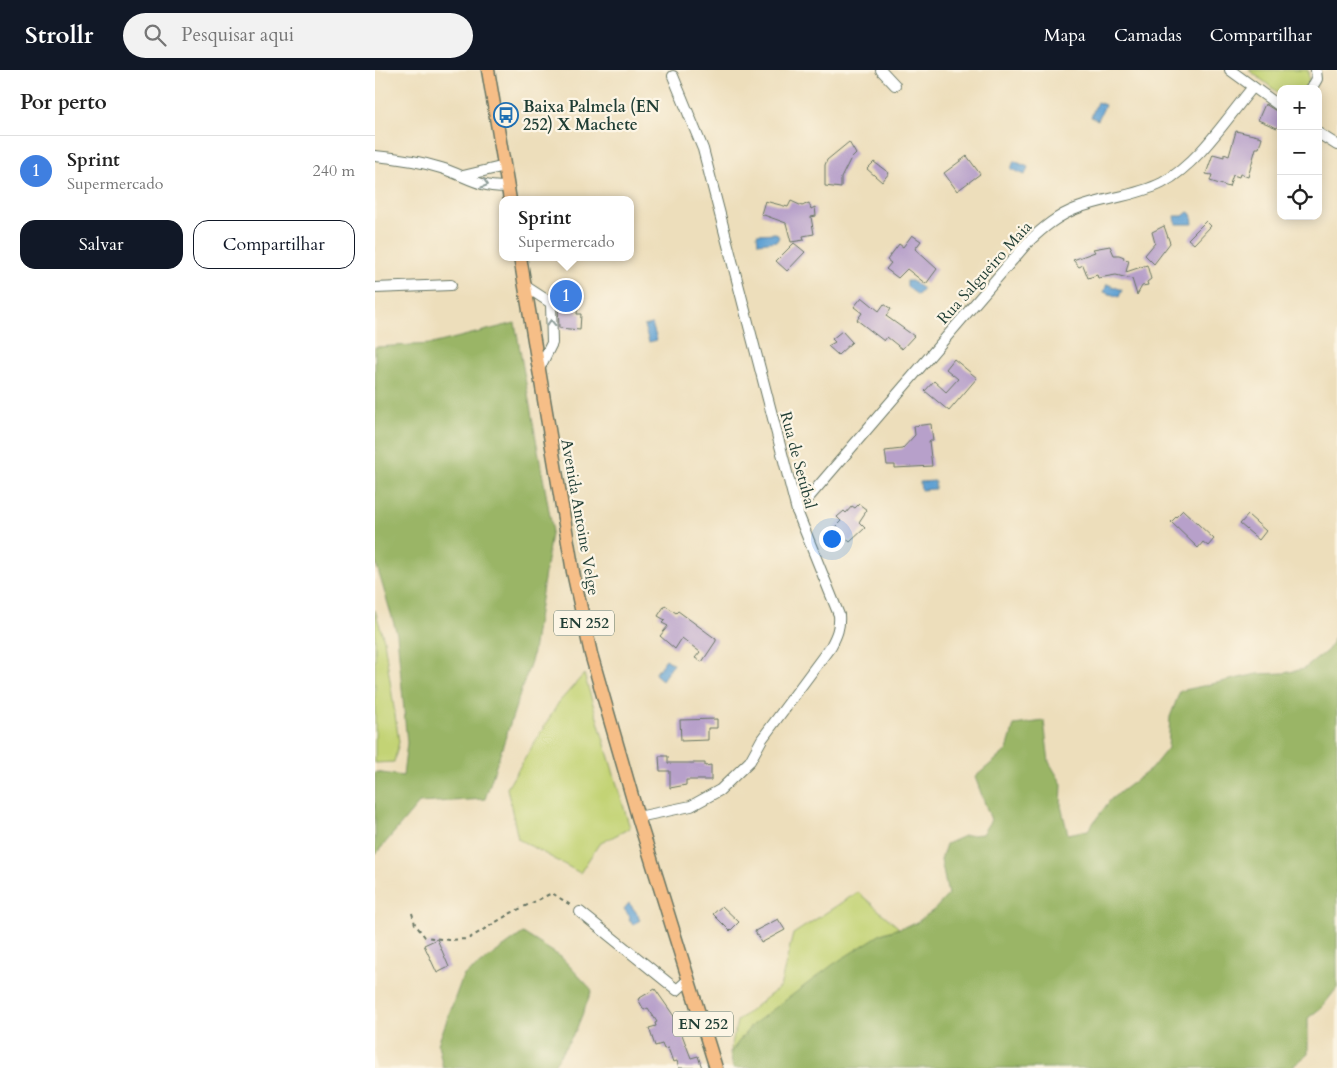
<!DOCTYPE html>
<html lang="pt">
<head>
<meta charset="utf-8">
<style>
	body { margin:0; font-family:Cardo,serif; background:#f2f2f2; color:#222 }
	.controls { position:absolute; right:15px; top:15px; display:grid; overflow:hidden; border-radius:10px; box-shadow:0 2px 12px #0003 }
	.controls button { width:45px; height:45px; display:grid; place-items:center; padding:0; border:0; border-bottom:1px solid #e0e0e0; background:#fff; color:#222; font:25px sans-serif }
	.you { position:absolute; left:456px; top:468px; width:18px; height:18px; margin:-12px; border:4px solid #fff; border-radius:50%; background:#1a73e8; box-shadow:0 0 0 8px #1a73e833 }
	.badge { display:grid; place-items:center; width:32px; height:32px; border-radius:50%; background:#111827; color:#fff; font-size:16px; font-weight:700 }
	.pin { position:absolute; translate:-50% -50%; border:2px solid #fff; box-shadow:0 1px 5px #0006 }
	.popup { position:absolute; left:124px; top:126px; width:135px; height:65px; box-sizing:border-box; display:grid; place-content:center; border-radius:10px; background:#fff; filter:drop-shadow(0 1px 4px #0005); font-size:16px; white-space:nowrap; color:#767676 }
	.popup b { font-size:19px; color:#222 }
	.popup::after { content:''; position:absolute; left:50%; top:100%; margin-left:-10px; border:10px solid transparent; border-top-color:#fff }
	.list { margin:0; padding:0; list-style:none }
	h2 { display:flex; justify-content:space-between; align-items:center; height:65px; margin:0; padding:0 20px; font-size:21px }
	h2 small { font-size:16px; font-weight:400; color:#767676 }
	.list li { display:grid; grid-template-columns:32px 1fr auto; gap:15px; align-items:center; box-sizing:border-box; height:70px; padding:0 20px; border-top:1px solid #e0e0e0 }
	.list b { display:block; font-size:19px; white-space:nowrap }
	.list p { margin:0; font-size:16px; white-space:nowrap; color:#767676 }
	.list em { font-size:16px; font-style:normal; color:#767676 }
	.actions { display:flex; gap:10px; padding:15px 20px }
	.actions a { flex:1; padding:11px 0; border:1px solid #111827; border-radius:15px; text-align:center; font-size:18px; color:#111827 }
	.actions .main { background:#111827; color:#fff }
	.icon { flex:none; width:28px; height:28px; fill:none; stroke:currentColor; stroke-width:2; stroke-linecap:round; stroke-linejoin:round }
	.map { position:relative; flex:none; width:962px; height:998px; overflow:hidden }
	header { display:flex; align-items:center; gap:30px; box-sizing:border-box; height:70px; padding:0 25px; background:#111827; color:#fff }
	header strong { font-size:24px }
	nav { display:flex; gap:28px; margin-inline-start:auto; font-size:18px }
	.search { width:350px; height:45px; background:#f2f2f2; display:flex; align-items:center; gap:12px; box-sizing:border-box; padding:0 18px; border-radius:28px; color:#767676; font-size:19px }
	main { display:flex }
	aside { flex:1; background:#fff }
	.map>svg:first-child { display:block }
	.green { fill:#c3d375; stroke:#718854 }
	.forest { fill:#9ab566; stroke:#5c794d }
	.water { fill:#60a1d3; stroke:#406f84 }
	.building { fill:#b7a0ca }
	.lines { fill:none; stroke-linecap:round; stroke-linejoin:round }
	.minor-casing { stroke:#677563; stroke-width:12 }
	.major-casing { stroke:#677563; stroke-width:15 }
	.path { stroke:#677563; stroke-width:2; stroke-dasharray:4 4; stroke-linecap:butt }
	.minor { stroke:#fff; stroke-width:10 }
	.major { stroke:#f6be87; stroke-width:12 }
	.oneway { stroke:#8f9e9a }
	.labels { text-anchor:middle; stroke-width:4.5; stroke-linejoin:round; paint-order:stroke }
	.shield { fill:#fcf5e5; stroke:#617469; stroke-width:1 }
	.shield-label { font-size:15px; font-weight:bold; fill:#1f3d34 }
	.poi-label { font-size:16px; font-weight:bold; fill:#1f3d34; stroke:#fcf5e5; text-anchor:start }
	.street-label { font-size:16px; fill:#1f3d34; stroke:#fcf5e5 }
</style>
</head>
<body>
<header>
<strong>Strollr</strong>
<div class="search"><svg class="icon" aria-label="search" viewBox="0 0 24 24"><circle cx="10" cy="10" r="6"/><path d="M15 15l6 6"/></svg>Pesquisar aqui</div>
<nav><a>Mapa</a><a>Camadas</a><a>Compartilhar</a></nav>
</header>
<main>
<aside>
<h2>Por perto<small></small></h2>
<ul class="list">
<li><span class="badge" style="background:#3f7fe0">1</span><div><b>Sprint</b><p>Supermercado</p></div><em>240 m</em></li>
</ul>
<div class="actions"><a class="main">Salvar</a><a>Compartilhar</a></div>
</aside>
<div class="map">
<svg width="962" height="998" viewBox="0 0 962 998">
	<rect width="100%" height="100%" fill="#fcf5e5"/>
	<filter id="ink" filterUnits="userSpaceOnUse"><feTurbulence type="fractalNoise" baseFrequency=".02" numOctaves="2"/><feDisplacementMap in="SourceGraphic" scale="10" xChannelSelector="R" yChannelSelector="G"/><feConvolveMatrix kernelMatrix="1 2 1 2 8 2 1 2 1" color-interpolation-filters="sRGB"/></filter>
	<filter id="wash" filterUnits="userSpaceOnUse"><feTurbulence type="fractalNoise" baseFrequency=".0096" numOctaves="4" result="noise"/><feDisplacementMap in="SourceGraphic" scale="20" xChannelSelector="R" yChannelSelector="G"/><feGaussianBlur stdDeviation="1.12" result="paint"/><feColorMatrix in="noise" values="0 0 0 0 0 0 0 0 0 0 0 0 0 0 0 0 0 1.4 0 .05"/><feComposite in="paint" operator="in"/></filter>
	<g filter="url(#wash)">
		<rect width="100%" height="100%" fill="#eddebb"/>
		<g class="green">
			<polygon points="874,0 933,0 934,13 927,19 906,19 905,24"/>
			<polygon points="0,540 9,570 24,672 19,692 0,693"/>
			<polygon points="209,604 255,758 224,774 205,803 143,769 132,718 184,632"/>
			<polygon points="483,822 524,858 506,864 376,956 355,983 362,951 405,917 418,864"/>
		</g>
		<g class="forest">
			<polygon points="140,253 177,457 157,588 110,729 44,733 0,785 0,702 28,706 32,673 22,564 0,490 0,277 57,274"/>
			<polygon points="962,563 962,918 947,937 933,948 933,984 916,998 358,998 355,983 376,956 460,893 506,864 541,853 560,839 573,825 566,790 571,774 589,766 607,764 616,750 600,707 632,680 639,655 669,651 674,692 687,714 686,736 693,764 713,760 736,729 776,699 793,678 795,647 805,621 882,604 909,603 929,599 953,580"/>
			<polygon points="148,863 186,887 217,920 201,960 177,998 68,998 63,974 88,906"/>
		</g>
		<g class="water">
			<polygon points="722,32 730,35 723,50 716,47"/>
			<polygon points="639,91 653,97 650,105 636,99"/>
			<polygon points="813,142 817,144 818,154 801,154 800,146 808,146"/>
			<polygon points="401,163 404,167 402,171 383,173 382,164"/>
			<polygon points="532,211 537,211 548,219 543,225 532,217"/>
			<polygon points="732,214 747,220 744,227 729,222"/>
			<polygon points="277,254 282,270 274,272 269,256"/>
			<polygon points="560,411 560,419 546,420 545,412"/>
			<polygon points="291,589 298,594 287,610 280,604"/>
			<polygon points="254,833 264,846 263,847 265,850 258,855 254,849 255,847 249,839"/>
		</g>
		<g id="blocks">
			<g class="building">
				<polygon points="890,34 906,44 906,49 902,58 883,50"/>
				<polygon points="861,61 887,67 884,78 881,78 873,107 865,104 864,107 858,105 854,117 835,111 837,105 831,104 838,84 849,87 849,84 854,86"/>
				<polygon points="474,72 481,84 475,90 466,108 466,118 450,116 450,95 452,90"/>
				<polygon points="592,86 605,104 582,121 569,103"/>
				<polygon points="499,92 514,103 507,112 492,99"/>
				<polygon points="390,131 413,137 416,131 427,136 434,133 436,139 440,137 441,146 436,147 439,164 428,166 429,170 416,172 411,153 386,144"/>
				<polygon points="831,151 836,156 819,174 813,169"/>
				<polygon points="789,156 795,173 779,194 770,185 780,173 777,162"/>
				<polygon points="537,165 546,171 540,179 562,199 551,214 532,199 523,208 511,199 516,193 512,190 524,174 528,177"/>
				<polygon points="419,173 430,182 412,201 401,191"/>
				<polygon points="735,176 739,185 744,185 749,187 748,189 754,190 751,202 772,195 776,209 772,212 773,215 767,216 762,225 757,209 741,205 723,208 722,205 713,208 708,195 704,197 698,190 720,182 718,179"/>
				<polygon points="180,219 204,220 202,244 206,244 205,260 184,258 183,233 179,227"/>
				<polygon points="487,227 504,241 509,234 516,239 511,246 539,266 527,279 512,267 509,271 482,250 487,243 479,237"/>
				<polygon points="467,261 477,272 463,285 453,276 460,272 457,269"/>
				<polygon points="579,289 602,308 574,341 550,321 559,311 571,322 583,309 571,299"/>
				<polygon points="556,354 558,371 554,371 557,396 520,398 520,395 512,395 510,381 527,379 540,365 539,356"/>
				<polygon points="484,434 492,440 484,452 490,458 475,472 459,458 466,451 462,447 469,441 471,443 477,436 480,438"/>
				<polygon points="808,440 839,469 833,476 828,472 823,478 796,452"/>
				<polygon points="873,445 891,461 884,470 865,454"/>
				<polygon points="290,535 301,543 303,541 341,569 341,571 327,592 320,588 325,582 307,568 300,579 285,566 293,556 287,553 290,550 283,546"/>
				<polygon points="342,649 342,658 333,658 333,670 306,671 305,650"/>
				<polygon points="284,686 293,686 293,693 330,693 330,696 336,695 336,710 311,710 311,715 295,718 295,701 285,701"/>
				<polygon points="347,836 364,852 355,861 338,844"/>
				<polygon points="403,849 410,860 386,873 380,861"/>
				<polygon points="62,869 74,897 62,903 49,875"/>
				<polygon points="280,919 301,949 316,988 323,986 327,998 304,998 302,991 298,992 293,978 289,979 287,974 280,976 274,958 281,956 280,953 282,952 273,938 269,940 263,929"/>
			</g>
		</g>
	</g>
	<g filter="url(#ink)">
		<use href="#blocks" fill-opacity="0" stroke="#677563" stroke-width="1"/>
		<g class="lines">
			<defs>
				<g id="minor">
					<polyline points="506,0 520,15"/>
					<polyline points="855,0 906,37"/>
					<polyline points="936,19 942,9 941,0"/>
					<polyline points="943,63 962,75"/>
					<path d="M0,86C22,88 44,91 66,98C89,105 108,120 133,116"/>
					<polyline points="88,106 130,96"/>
					<polyline points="150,216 176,233 177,273 164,299"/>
					<polyline points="0,218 76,215"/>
					<path d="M422,441L653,172C668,158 683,145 703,138C730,128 761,126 787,113C823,94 852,48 878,17"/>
					<path d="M263,747L316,736L345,720L375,691L387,669L456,576C462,565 465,557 464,545L422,441L328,79L298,6"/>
					<polyline points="205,842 302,920 314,909"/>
				</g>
				<g id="major">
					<polyline points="113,0 135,130"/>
					<polyline points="145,187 198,502 216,584 263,747 341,998"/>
				</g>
			</defs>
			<use href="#minor" class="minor-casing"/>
			<use href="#major" class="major-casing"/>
			<polyline class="path" points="37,843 40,854 50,867 73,870 93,869 136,843 177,823 197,836"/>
			<use href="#minor" class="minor"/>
			<use href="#major" class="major"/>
		</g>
		<defs><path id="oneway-chevron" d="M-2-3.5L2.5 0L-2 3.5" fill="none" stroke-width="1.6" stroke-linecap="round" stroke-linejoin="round" transform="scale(1.25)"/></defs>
		<g class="oneway">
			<use href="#oneway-chevron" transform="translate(110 114) rotate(17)"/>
			<use href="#oneway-chevron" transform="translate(176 253) rotate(-91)"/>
		</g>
	</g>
	<defs>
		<symbol id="bus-ring" viewBox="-11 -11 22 22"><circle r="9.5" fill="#fcf5e5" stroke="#1f6fb2" stroke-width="1.5"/><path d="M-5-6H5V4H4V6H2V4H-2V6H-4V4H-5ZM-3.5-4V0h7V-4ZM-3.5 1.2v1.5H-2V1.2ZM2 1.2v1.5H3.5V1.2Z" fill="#1f6fb2"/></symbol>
	</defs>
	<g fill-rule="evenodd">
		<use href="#bus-ring" x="117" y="31" width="28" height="28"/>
	</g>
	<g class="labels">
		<g class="shield">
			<rect x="179" y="540.5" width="60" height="25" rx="4"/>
			<rect x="298" y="941.5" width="60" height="25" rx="4"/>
		</g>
		<g class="shield-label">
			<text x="209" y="558">EN 252</text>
			<text x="328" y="959">EN 252</text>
		</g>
		<g class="poi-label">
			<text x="148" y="42">Baixa Palmela (EN<tspan x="148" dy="18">252) X Machete</tspan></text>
		</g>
		<g class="street-label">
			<text transform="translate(609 202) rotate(-48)" y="6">Rua Salgueiro Maia</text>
			<text transform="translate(424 390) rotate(75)" y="6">Rua de Setúbal</text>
			<text transform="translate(206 447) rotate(80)" y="6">Avenida Antoine Velge</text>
		</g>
	</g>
</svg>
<div class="controls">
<button>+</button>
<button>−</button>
<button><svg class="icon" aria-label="locate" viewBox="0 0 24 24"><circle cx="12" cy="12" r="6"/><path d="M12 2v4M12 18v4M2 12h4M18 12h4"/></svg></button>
</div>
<div class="you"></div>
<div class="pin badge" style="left:191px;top:226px;background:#3f7fe0">1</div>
<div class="popup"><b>Sprint</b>Supermercado</div>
</div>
</main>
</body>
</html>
